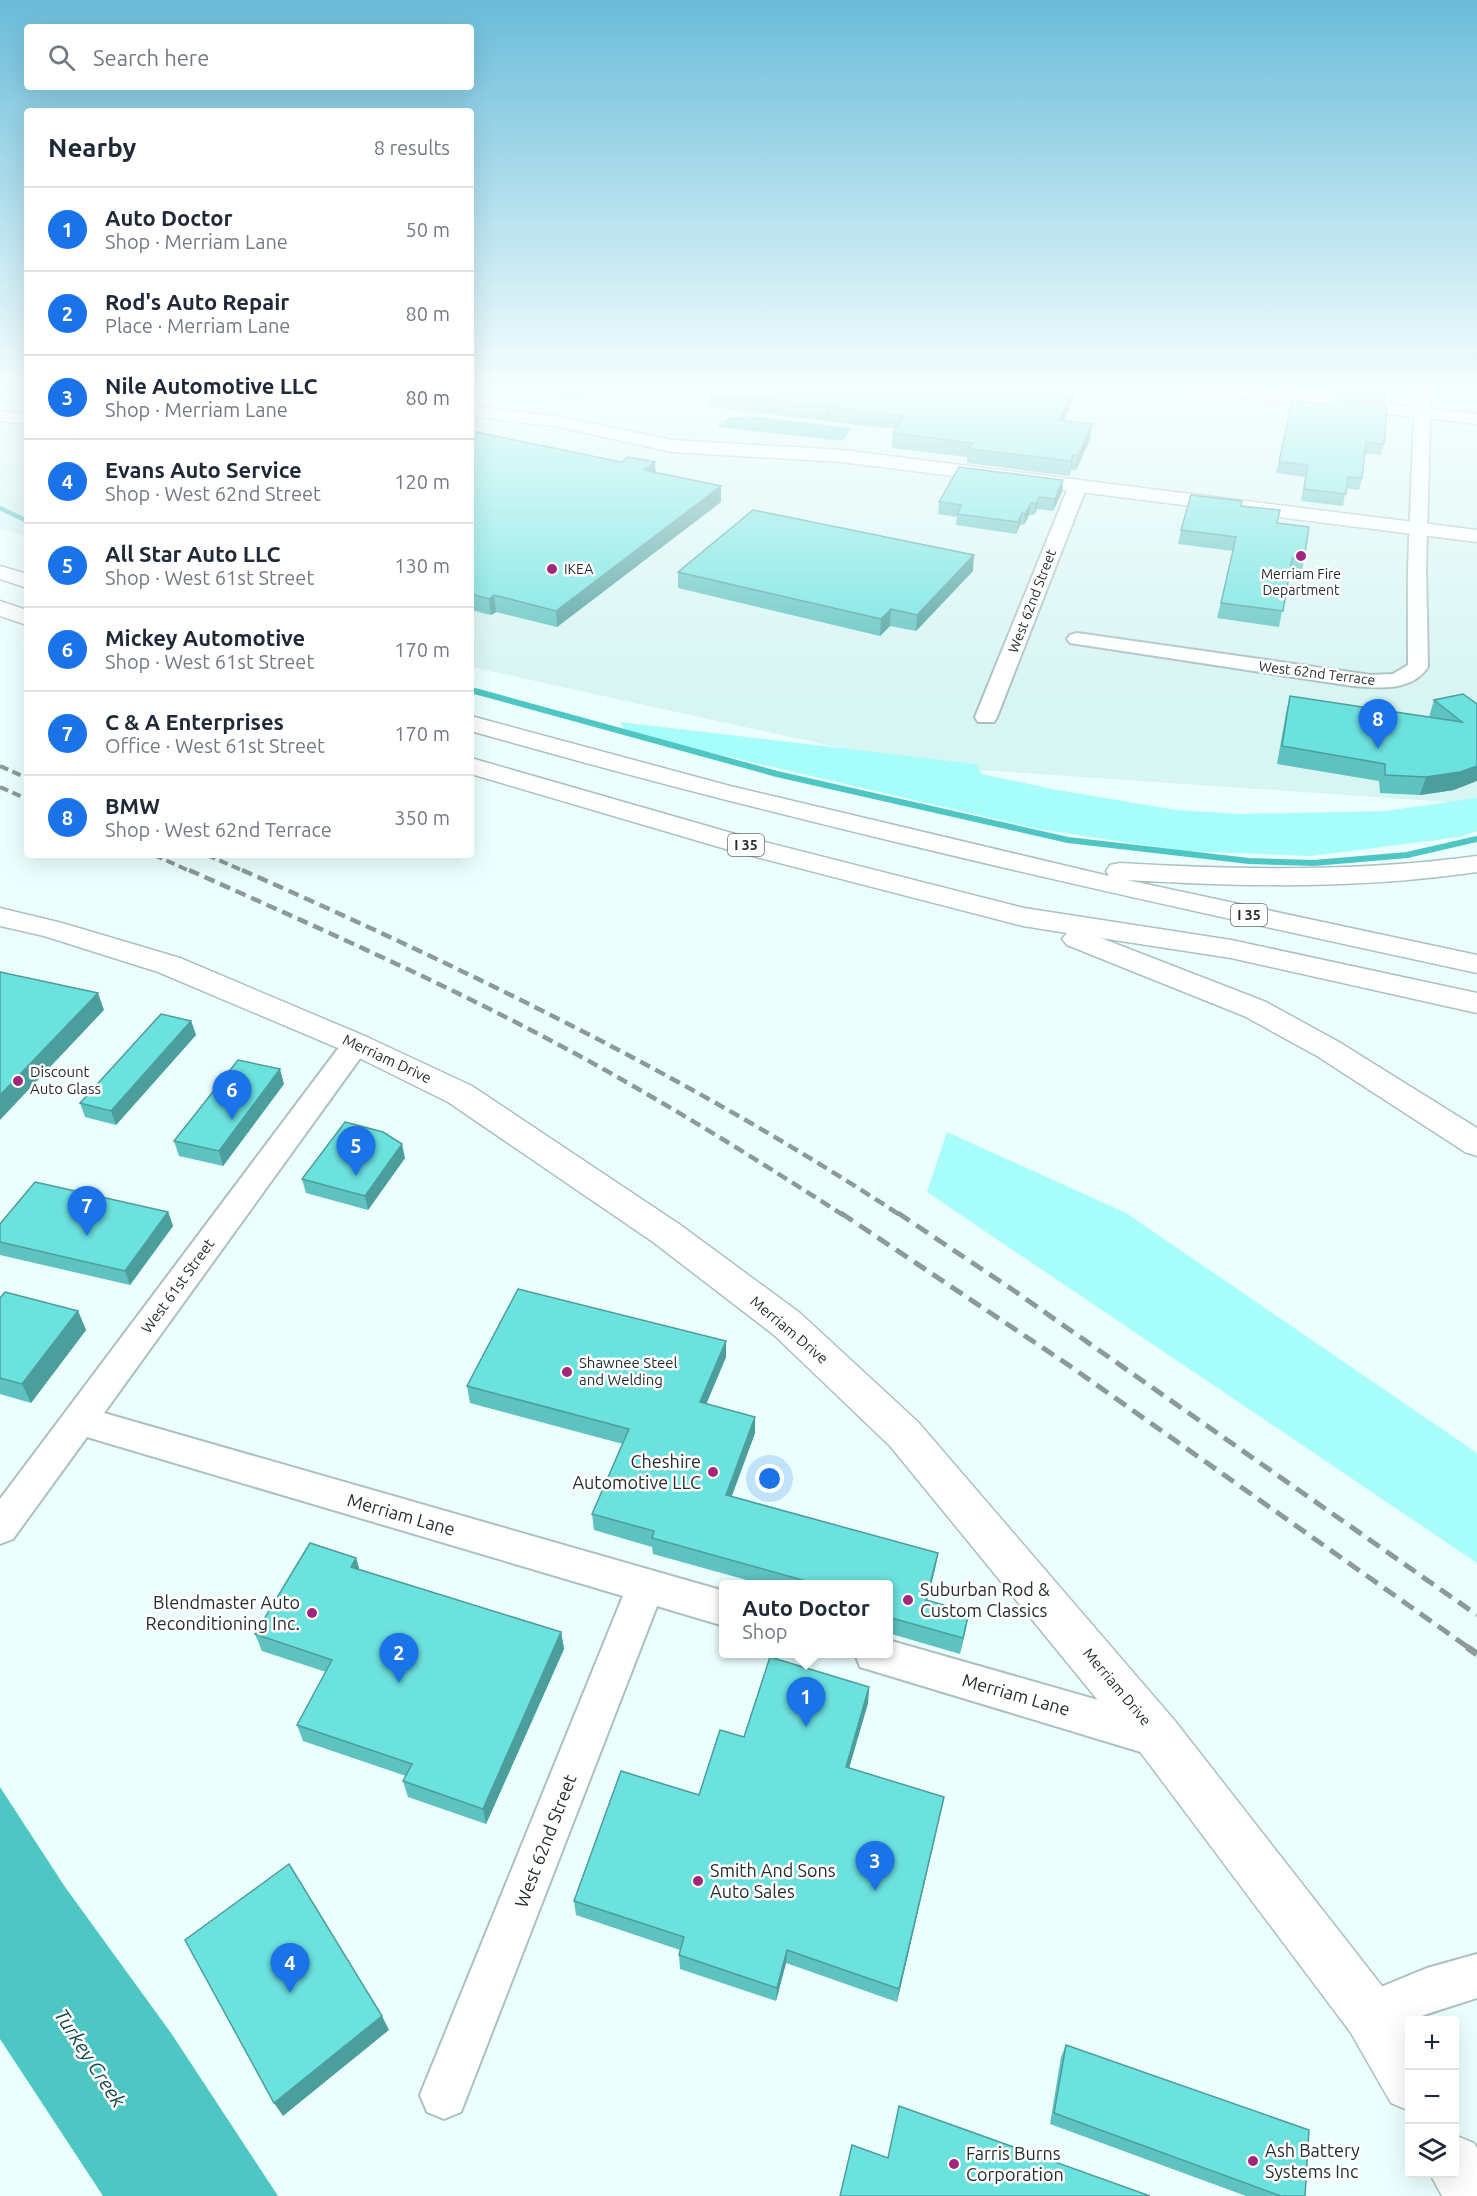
<!DOCTYPE html>
<html lang="en">
<head>
<meta charset="utf-8">
<style>
	body { margin:0; font-family:Ubuntu,sans-serif; background:#f6f6f7; color:#1f2937 }
	.controls { position:absolute; right:18px; bottom:18px; display:grid; overflow:hidden; border-radius:6px; box-shadow:0 6px 24px #0002 }
	.controls button { width:54px; height:54px; display:grid; place-items:center; padding:0; border:0; border-bottom:2px solid #e0e1e3; background:#fff; color:#1f2937; font:30px sans-serif }
	.you { position:absolute; left:770px; top:1479px; width:21px; height:21px; margin:-15px; border:4px solid #fff; border-radius:50%; background:#1a73e8; box-shadow:0 0 0 9px #1a73e833 }
	.badge { display:grid; place-items:center; width:39px; height:39px; border-radius:50%; background:#1a73e8; color:#fff; font-size:20px; font-weight:700 }
	.pin { position:absolute; translate:-50% -50px; filter:drop-shadow(0 2px 3px #0008) }
	.pin::after { content:''; position:absolute; top:32px; width:21px; height:18px; background:inherit; clip-path:polygon(0 0,100% 0,50% 100%) }
	.popup { position:absolute; left:719px; top:1580px; width:174px; height:78px; box-sizing:border-box; display:grid; place-content:center; border-radius:6px; background:#fff; filter:drop-shadow(0 2px 4px #0005); font-size:20px; white-space:nowrap; color:#747a83 }
	.popup b { font-size:22px; color:#1f2937 }
	.popup::after { content:''; position:absolute; left:50%; top:100%; margin-left:-12px; border:12px solid transparent; border-top-color:#fff }
	.list { margin:0; padding:0; list-style:none }
	h2 { display:flex; justify-content:space-between; align-items:center; height:78px; margin:0; padding:0 24px; font-size:26px }
	h2 small { font-size:20px; font-weight:400; color:#747a83 }
	.list li { display:grid; grid-template-columns:39px 1fr auto; gap:18px; align-items:center; box-sizing:border-box; height:84px; padding:0 24px; border-top:2px solid #e0e1e3 }
	.list b { display:block; font-size:22px; white-space:nowrap }
	.list p { margin:0; font-size:20px; white-space:nowrap; color:#747a83 }
	.list em { font-size:20px; font-style:normal; color:#747a83 }
	.icon { flex:none; width:33px; height:33px; fill:none; stroke:currentColor; stroke-width:2; stroke-linecap:round; stroke-linejoin:round }
	.map { position:relative; flex:none; width:1477px; height:2196px; overflow:hidden }
	.search { position:absolute; background:#fff; box-shadow:0 6px 24px #0002; left:24px; top:24px; width:450px; height:66px; display:flex; align-items:center; gap:15px; box-sizing:border-box; padding:0 21px; border-radius:6px; color:#747a83; font-size:22px }
	.panel { position:absolute; background:#fff; box-shadow:0 6px 24px #0002; left:24px; top:108px; width:450px; height:750px; border-radius:6px }
	.map>svg:first-child { display:block }
	.built { fill:#d7f5f3 }
	.green { fill:#a7fefb }
	.water { fill:#4ec7c4 }
	.lines { fill:none; stroke-linecap:round; stroke-linejoin:round }
	.stream-far1 { stroke:#4ec7c4; stroke-width:4.5 }
	.stream { stroke:#4ec7c4; stroke-width:6 }
	.minor-casing { stroke:#acc0bf; stroke-width:4 }
	.tertiary-casing { stroke:#acc0bf; stroke-width:3 }
	.secondary-casing { stroke:#acc0bf; stroke-width:3 }
	.motorway-casing { stroke:#acc0bf; stroke-width:3 }
	.minor { fill:#fff; fill-rule:evenodd }
	.tertiary { fill:#fff; fill-rule:evenodd }
	.secondary { fill:#fff; fill-rule:evenodd }
	.motorway { fill:#fff; fill-rule:evenodd }
	.rail-far3 { stroke:#8c9a9a; stroke-width:4; stroke-dasharray:9 4.5; stroke-linecap:butt }
	.rail-far2 { stroke:#8c9a9a; stroke-width:4.5; stroke-dasharray:11 6; stroke-linecap:butt }
	.rail-far1 { stroke:#8c9a9a; stroke-width:5; stroke-dasharray:14 8; stroke-linecap:butt }
	.rail { stroke:#8c9a9a; stroke-width:7; stroke-dasharray:19 9; stroke-linecap:butt }
	.wall { fill:#5dc2c0 }
	.shaded-wall { fill:#4c9e9c }
	.building { fill:#6ce2df; stroke:#4c9e9c; stroke-width:1.5 }
	.poi-dot { fill:#a1267c; stroke:#fff; stroke-width:2 }
	.labels { text-anchor:middle; stroke-width:5; stroke-linejoin:round; paint-order:stroke }
	.far-poi-label { font-size:14px; fill:#262d2d; stroke:#fff; text-anchor:start }
	.far-street-label { font-size:14px; fill:#262d2d; stroke:#fff }
	.shield { fill:#fff; stroke:#676c6c; stroke-width:1.5 }
	.shield-label { font-size:14px; font-weight:bold; fill:#262d2d }
	.street-label { font-size:15px; fill:#262d2d; stroke:#fff }
	.poi-label { font-size:15px; fill:#262d2d; stroke:#fff; text-anchor:start }
	.near-poi-label { font-size:18px; fill:#262d2d; stroke:#fff; text-anchor:start }
	.near-street-label { font-size:18px; fill:#262d2d; stroke:#fff }
	.near-water-label { font-size:20px; font-style:italic; fill:#134947; stroke:#fff }
</style>
</head>
<body>
<div class="map">
<svg width="1477" height="2196" viewBox="0 0 1477 2196">
	<rect width="100%" height="100%" fill="#eafffe"/>
	<g class="built">
		<polygon points="0,386 27,386 27,537 0,528"/>
		<polygon points="471,386 1141,386 1429,419 1431,386 1477,386 1477,804 923,766 471,667"/>
	</g>
	<g class="green">
		<polygon points="620,722 976,764 982,774 1052,789 1176,810 1240,814 1385,811 1477,798 1477,831 1460,837 1311,856 1183,851 1038,829 627,733"/>
		<polygon points="947,1132 1126,1213 1477,1453 1477,1563 927,1192"/>
	</g>
	<g class="water">
		<polygon points="749,416 852,428 842,441 716,427 728,418"/>
		<polygon points="0,1787 65,1887 171,2033 278,2196 103,2196 0,2039"/>
	</g>
	<g class="lines">
		<polyline class="stream-far1" points="0,508 27,521"/>
		<polyline class="stream" points="471,690 777,774 1068,840 1249,861 1314,863 1407,855 1477,839"/>
		<defs>
			<g id="minor">
				<path d="M1178,386H1230L1415,407V386H1431L1430,409L1477,414V424L1430,418L1426,569L1428,667C1411,692 1379,688 1353,686L1070,643L1067,639L1070,635L1077,633L1371,675L1393,674L1408,665V569L1414,417L1185,391Z"/>
				<polygon points="1078,481 1087,486 997,717 994,722 978,722 975,717 1069,486"/>
				<polygon points="356,1035 366,1038 370,1044 366,1050 104,1413 724,1591 724,1626 657,1606 461,2112 444,2119 427,2112 420,2095 623,1596 87,1437 13,1539 0,1544 0,1499 346,1038"/>
				<polygon points="888,1640 1154,1716 1168,1722 1174,1736 1168,1750 1154,1756 860,1667 855,1654 888,1654"/>
				<polygon points="1477,1954 1477,1998 1427,2014 1370,2037 1354,2030 1347,2014 1354,1998 1427,1968"/>
			</g>
			<g id="tertiary">
				<polygon points="471,406 560,417 672,440 842,450 1477,530 1477,542 842,462 672,452 560,427 471,416"/>
				<polygon points="0,411 27,414 27,424 0,421"/>
			</g>
			<g id="secondary">
				<polygon points="0,908 62,923 180,958 367,1037 472,1086 679,1224 800,1313 918,1422 1175,1721 1389,1995 1410,2031 1410,2111 1391,2103 1351,2033 1141,1753 890,1446 774,1335 653,1242 448,1102 345,1051 158,972 44,936 0,926"/>
				<polygon points="1454,2135 1474,2143 1477,2148 1477,2196 1442,2196 1430,2174 1454,2174"/>
			</g>
			<g id="motorway">
				<polygon points="0,566 27,574 27,588 0,579"/>
				<polygon points="0,601 27,610 27,625 0,616"/>
				<path d="M471,716L730,786L1109,876L1106,871L1110,865L1120,863C1240,870 1358,872 1477,856V872C1360,889 1245,887 1127,880L1477,955V973C1140,900 803,826 471,731Z"/>
				<polygon points="471,758 749,838 1024,908 1231,940 1477,993 1477,1013 1231,958 1101,938 1266,1002 1339,1042 1477,1128 1477,1156 1465,1152 1317,1056 1244,1016 1067,945 1062,939 1067,933 1023,926 729,850 471,774"/>
			</g>
		</defs>
		<use href="#minor" class="minor-casing"/>
		<use href="#tertiary" class="tertiary-casing"/>
		<use href="#secondary" class="secondary-casing"/>
		<use href="#motorway" class="motorway-casing"/>
		<use href="#minor" class="minor"/>
		<use href="#tertiary" class="tertiary"/>
		<use href="#secondary" class="secondary"/>
		<use href="#motorway" class="motorway"/>
		<g class="rail-far3">
			<polyline points="0,766 27,778"/>
			<polyline points="0,787 27,799"/>
			<polyline points="154,855 192,872"/>
			<polyline points="207,855 246,872"/>
		</g>
		<g class="rail-far2">
			<path d="M189,870C323,930 458,989 587,1060C674,1108 759,1161 843,1215"/>
			<path d="M242,870C468,970 693,1079 900,1215"/>
		</g>
		<g class="rail-far1">
			<polyline points="841,1213 1067,1364 1469,1648"/>
			<polyline points="898,1213 1013,1290 1477,1615"/>
		</g>
		<polyline class="rail" points="1467,1647 1477,1654"/>
	</g>
	<g class="wall">
		<polygon points="17,386 27,386 27,391 18,390"/>
		<polygon points="471,386 591,386 577,400"/>
		<polygon points="715,386 1077,386 1076,394 1063,421 1090,439 1076,470 1071,470 1069,476 967,463 967,457 892,448 893,433 895,429 831,422 829,419 826,421 709,407 709,393"/>
		<polygon points="1334,386 1387,386 1387,394 1385,401 1332,395"/>
		<polygon points="1292,400 1384,444 1381,455 1365,453 1362,478 1359,490 1346,488 1343,506 1301,501 1305,477 1276,473"/>
		<polygon points="471,431 656,473 721,502 557,627 496,612 491,615 471,610"/>
		<polygon points="1063,480 1062,492 1053,511 1037,509 1034,515 1029,515 1024,525 1020,525 1016,534 956,525 957,517 938,514 939,502"/>
		<polygon points="1241,506 1277,523 1304,560 1301,574 1289,573 1279,627 1217,618 1233,551 1178,544 1181,530"/>
		<polygon points="973,571 916,631 890,626 880,636 678,588 678,572"/>
		<polygon points="1463,694 1454,790 1420,795 1380,793 1379,781 1277,764 1286,713 1290,696 1429,717 1434,700"/>
		<polygon points="191,1021 196,1035 116,1125 85,1117 80,1103"/>
		<polygon points="284,1084 223,1166 179,1156 174,1141"/>
		<polygon points="405,1158 368,1210 306,1193 302,1179"/>
		<polygon points="168,1212 173,1226 130,1285 0,1255 0,1224"/>
		<polygon points="0,1298 78,1311 86,1330 31,1403 0,1394"/>
		<polygon points="726,1341 726,1357 706,1404 755,1417 755,1433 732,1496 938,1553 935,1569 927,1600 966,1628 960,1654 888,1633 888,1584 761,1584 653,1554 652,1547 594,1530 592,1514 623,1444 470,1403 467,1386"/>
		<polygon points="356,1558 359,1569 561,1632 564,1649 486,1824 408,1797 403,1781 406,1776 303,1741 297,1725 326,1672 262,1651 255,1634"/>
		<polygon points="869,1687 868,1703 849,1768 944,1797 897,2002 786,1963 776,2001 680,1969 679,1955 680,1950 576,1915 574,1901 699,1795 744,1737"/>
		<polygon points="1066,2045 1305,2196 1246,2196 1050,2124 1061,2057"/>
	</g>
	<g class="shaded-wall">
		<polygon points="576,386 591,386 577,400"/>
		<polygon points="1075,386 1077,386 1076,394 1057,435 1059,420"/>
		<polygon points="829,405 829,419 826,421 827,407"/>
		<polygon points="1092,424 1090,439 1076,470 1078,456"/>
		<polygon points="1073,455 1071,470 1069,476 1071,461"/>
		<polygon points="655,462 656,477 644,470"/>
		<polygon points="1063,480 1062,492 1053,511 1055,499"/>
		<polygon points="721,486 721,502 557,627 556,611"/>
		<polygon points="1039,497 1037,509 1034,515 1036,504"/>
		<polygon points="1031,503 1029,515 1024,525 1025,514"/>
		<polygon points="1022,513 1020,525 1016,534 1018,522"/>
		<polygon points="974,555 973,571 916,631 917,615"/>
		<polygon points="494,595 496,612 491,615 489,599"/>
		<polygon points="891,609 890,626 880,636 881,619"/>
		<polygon points="1477,766 1477,781 1454,790 1420,795 1426,777"/>
		<polygon points="98,993 104,1010 0,1120 0,1095"/>
		<polygon points="191,1021 196,1035 116,1125 111,1111"/>
		<polygon points="280,1069 284,1084 223,1166 219,1151"/>
		<polygon points="402,1144 405,1158 368,1210 365,1196"/>
		<polygon points="168,1212 173,1226 130,1285 125,1271"/>
		<polygon points="78,1311 86,1330 31,1403 22,1384"/>
		<polygon points="726,1341 726,1357 700,1419 700,1402"/>
		<polygon points="755,1417 755,1433 726,1511 726,1495"/>
		<polygon points="938,1553 935,1569 923,1616 926,1600"/>
		<polygon points="356,1558 361,1575 351,1567"/>
		<polygon points="969,1612 966,1628 960,1654 963,1638"/>
		<polygon points="561,1632 564,1649 486,1824 483,1809"/>
		<polygon points="869,1687 868,1703 845,1782 846,1767"/>
		<polygon points="944,1797 941,1812 897,2002 899,1989"/>
		<polygon points="787,1950 786,1963 776,2001 777,1988"/>
		<polygon points="382,2016 389,2030 283,2116 274,2103"/>
	</g>
	<g class="building">
		<polygon points="715,386 1075,386 1059,420 1092,424 1078,456 1073,455 1071,461 968,449 972,443 893,433 904,416 831,407 829,405 827,407 709,393"/>
		<polygon points="1334,386 1387,386 1387,394 1334,388"/>
		<polygon points="1333,399 1387,405 1384,444 1366,442 1362,478 1348,477 1346,494 1304,489 1308,465 1279,462 1292,400 1332,405"/>
		<polygon points="471,431 621,462 628,457 655,462 644,470 721,486 556,611 494,595 489,599 471,594"/>
		<polygon points="959,467 1063,480 1055,499 1039,497 1036,504 1031,503 1025,514 1022,513 1018,522 957,514 962,505 939,502"/>
		<polygon points="1191,495 1242,501 1241,506 1280,510 1277,523 1309,527 1304,560 1292,558 1283,611 1221,603 1236,537 1181,530"/>
		<polygon points="753,510 974,555 917,615 891,609 881,619 678,572"/>
		<polygon points="1463,694 1477,704 1477,766 1460,772 1426,777 1385,775 1385,764 1282,746 1290,696 1462,722 1434,700"/>
		<polygon points="0,972 98,993 0,1095"/>
		<polygon points="161,1014 191,1021 111,1111 80,1103"/>
		<polygon points="238,1060 280,1069 219,1151 174,1141"/>
		<polygon points="345,1122 383,1132 402,1144 365,1196 302,1179"/>
		<polygon points="35,1182 168,1212 125,1271 0,1242 0,1224"/>
		<polygon points="518,1289 726,1341 700,1402 755,1417 726,1495 938,1553 926,1600 969,1612 963,1638 888,1617 888,1584 817,1584 652,1538 654,1531 592,1514 629,1429 467,1386"/>
		<polygon points="5,1292 78,1311 22,1384 0,1378 0,1298"/>
		<polygon points="310,1543 356,1558 351,1567 561,1632 483,1809 403,1781 412,1764 297,1725 332,1660 255,1634"/>
		<polygon points="770,1657 869,1687 846,1767 944,1797 899,1989 787,1950 777,1988 679,1955 684,1937 574,1901 621,1771 699,1795 720,1730 744,1737"/>
		<polygon points="289,1864 382,2016 274,2103 185,1940"/>
		<polygon points="1066,2045 1309,2130 1305,2196 1281,2196 1054,2113"/>
		<polygon points="899,2106 1150,2196 840,2196 852,2145 888,2158"/>
	</g>
	<linearGradient id="sky" x2="0" y2="1"><stop stop-color="#6abcda"/><stop offset="0.56" stop-color="#f6ffff"/><stop offset="1" stop-color="#f6ffff" stop-opacity="0"/></linearGradient>
	<rect width="1477" height="694" fill="url(#sky)"/>
	<g class="poi-dot">
		<circle cx="1301" cy="556" r="6"/>
		<circle cx="552" cy="569" r="6"/>
		<circle cx="18" cy="1081" r="6"/>
		<circle cx="567" cy="1372" r="6"/>
		<circle cx="713" cy="1472" r="6"/>
		<circle cx="908" cy="1600" r="6"/>
		<circle cx="312" cy="1613" r="6"/>
		<circle cx="698" cy="1881" r="6"/>
		<circle cx="1253" cy="2161" r="6"/>
		<circle cx="954" cy="2164" r="6"/>
	</g>
	<g class="labels">
		<g class="far-poi-label">
			<text x="564" y="574">IKEA</text>
			<text x="1301" y="579" text-anchor="middle">Merriam Fire<tspan x="1301" dy="16">Department</tspan></text>
		</g>
		<g class="far-street-label">
			<text transform="translate(1032 601) rotate(-69)" y="5">West 62nd Street</text>
			<text transform="translate(1317 673) rotate(7)" y="5">West 62nd Terrace</text>
		</g>
		<g class="shield">
			<rect x="728" y="834" width="36" height="22" rx="4.5"/>
			<rect x="1231" y="904" width="36" height="22" rx="4.5"/>
		</g>
		<g class="shield-label">
			<text x="746" y="850">I 35</text>
			<text x="1249" y="920">I 35</text>
		</g>
		<g class="street-label">
			<text transform="translate(387 1059) rotate(25)" y="5">Merriam Drive</text>
			<text transform="translate(178 1286) rotate(-54)" y="5">West 61st Street</text>
			<text transform="translate(789 1330) rotate(40)" y="5">Merriam Drive</text>
			<text transform="translate(1117 1687) rotate(50)" y="5">Merriam Drive</text>
		</g>
		<g class="poi-label">
			<text x="30" y="1077">Discount<tspan x="30" dy="17">Auto Glass</tspan></text>
			<text x="579" y="1368">Shawnee Steel<tspan x="579" dy="17">and Welding</tspan></text>
		</g>
		<g class="near-poi-label">
			<text x="701" y="1468" text-anchor="end">Cheshire<tspan x="701" dy="21">Automotive LLC</tspan></text>
			<text x="920" y="1596">Suburban Rod &amp;<tspan x="920" dy="21">Custom Classics</tspan></text>
			<text x="300" y="1609" text-anchor="end">Blendmaster Auto<tspan x="300" dy="21">Reconditioning Inc.</tspan></text>
			<text x="710" y="1877">Smith And Sons<tspan x="710" dy="21">Auto Sales</tspan></text>
			<text x="1265" y="2157">Ash Battery<tspan x="1265" dy="21">Systems Inc</tspan></text>
			<text x="966" y="2160">Farris Burns<tspan x="966" dy="21">Corporation</tspan></text>
		</g>
		<g class="near-street-label">
			<text transform="translate(401 1515) rotate(16)" y="6">Merriam Lane</text>
			<text transform="translate(1016 1695) rotate(16)" y="6">Merriam Lane</text>
			<text transform="translate(546 1841) rotate(-69)" y="6">West 62nd Street</text>
		</g>
		<g class="near-water-label">
			<text transform="translate(90 2058) rotate(57)" y="7">Turkey Creek</text>
		</g>
	</g>
</svg>
<div class="controls">
<button>+</button>
<button>−</button>
<button><svg class="icon" aria-label="layers" viewBox="0 0 24 24"><path d="M12 4l9 5-9 5-9-5zM3 14l9 5 9-5"/></svg></button>
</div>
<div class="you"></div>
<div class="pin badge" style="left:806px;top:1727px">1</div>
<div class="popup"><b>Auto Doctor</b>Shop</div>
<div class="pin badge" style="left:399px;top:1683px">2</div>
<div class="pin badge" style="left:875px;top:1891px">3</div>
<div class="pin badge" style="left:290px;top:1993px">4</div>
<div class="pin badge" style="left:356px;top:1176px">5</div>
<div class="pin badge" style="left:232px;top:1120px">6</div>
<div class="pin badge" style="left:87px;top:1236px">7</div>
<div class="pin badge" style="left:1378px;top:749px">8</div>
<div class="search"><svg class="icon" aria-label="search" viewBox="0 0 24 24"><circle cx="10" cy="10" r="6"/><path d="M15 15l6 6"/></svg>Search here</div>
<section class="panel">
<h2>Nearby<small>8 results</small></h2>
<ul class="list">
<li><span class="badge">1</span><div><b>Auto Doctor</b><p>Shop · Merriam Lane</p></div><em>50 m</em></li>
<li><span class="badge">2</span><div><b>Rod's Auto Repair</b><p>Place · Merriam Lane</p></div><em>80 m</em></li>
<li><span class="badge">3</span><div><b>Nile Automotive LLC</b><p>Shop · Merriam Lane</p></div><em>80 m</em></li>
<li><span class="badge">4</span><div><b>Evans Auto Service</b><p>Shop · West 62nd Street</p></div><em>120 m</em></li>
<li><span class="badge">5</span><div><b>All Star Auto LLC</b><p>Shop · West 61st Street</p></div><em>130 m</em></li>
<li><span class="badge">6</span><div><b>Mickey Automotive</b><p>Shop · West 61st Street</p></div><em>170 m</em></li>
<li><span class="badge">7</span><div><b>C &amp; A Enterprises</b><p>Office · West 61st Street</p></div><em>170 m</em></li>
<li><span class="badge">8</span><div><b>BMW</b><p>Shop · West 62nd Terrace</p></div><em>350 m</em></li>
</ul>
</section>
</div>
</body>
</html>
